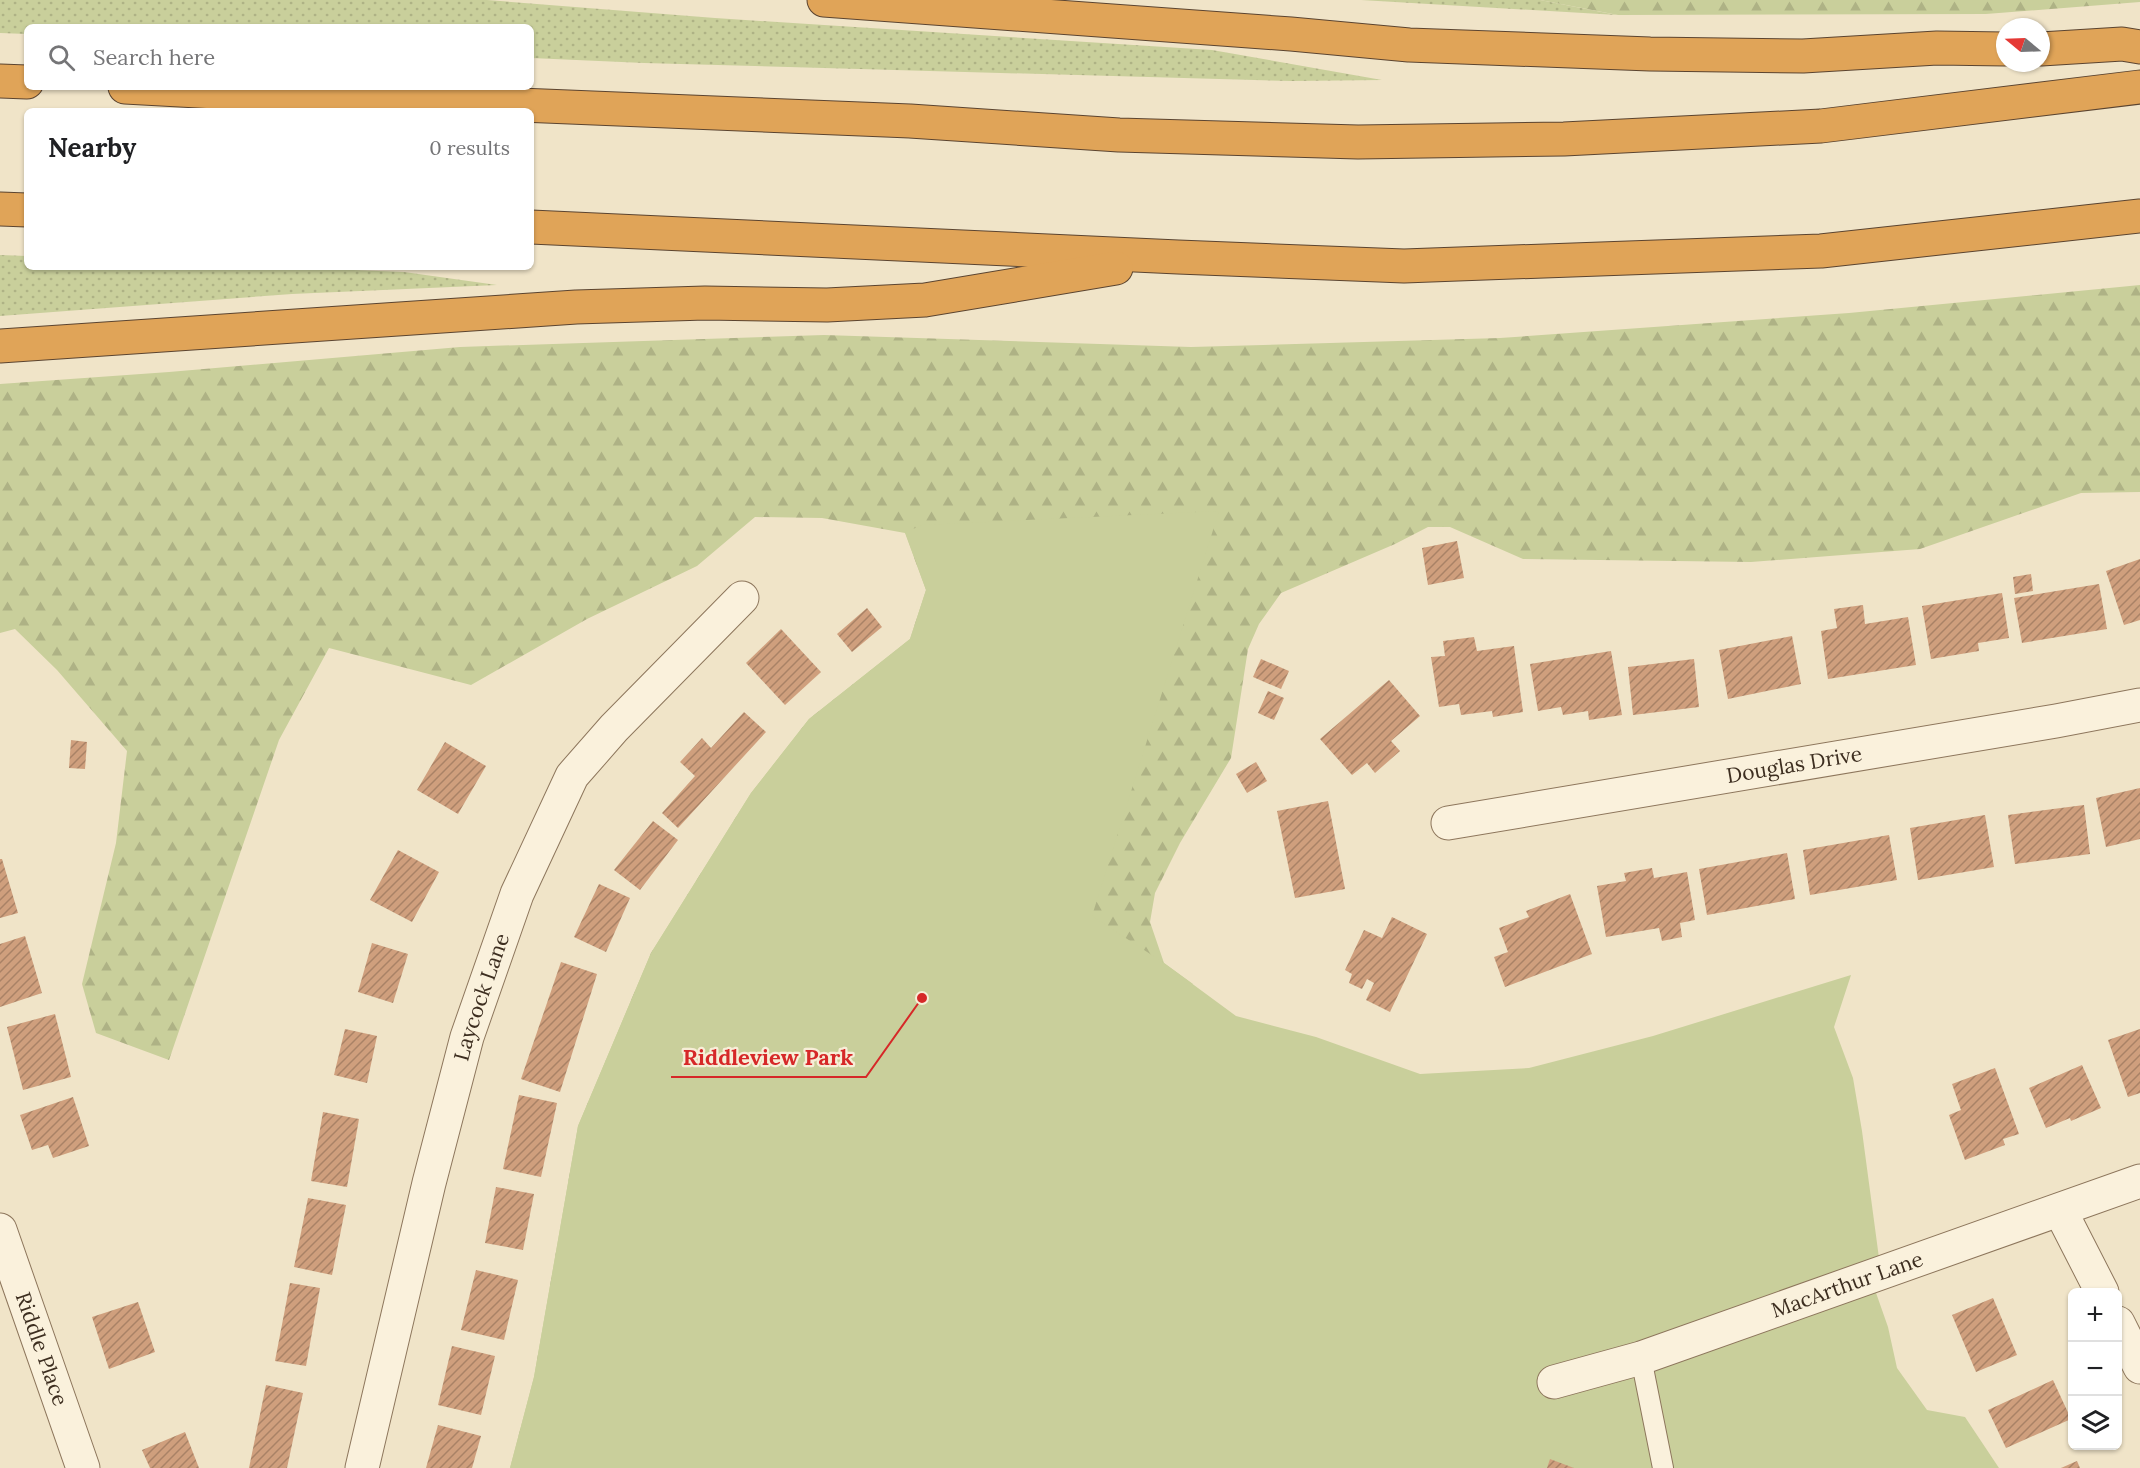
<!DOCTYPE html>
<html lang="en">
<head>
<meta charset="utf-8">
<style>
	body { margin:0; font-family:Lora,serif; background:#f2f2f2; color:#202124 }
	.controls { position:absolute; right:18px; bottom:18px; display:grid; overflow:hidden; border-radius:9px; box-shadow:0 2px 4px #0004 }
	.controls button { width:54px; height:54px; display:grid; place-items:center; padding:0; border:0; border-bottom:2px solid #e0e0e0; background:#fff; color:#202124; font:30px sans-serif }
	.compass { position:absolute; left:1996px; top:18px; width:54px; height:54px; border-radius:50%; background:#fff; box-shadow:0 2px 4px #0004; rotate:289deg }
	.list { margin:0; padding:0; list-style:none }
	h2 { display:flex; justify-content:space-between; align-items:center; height:78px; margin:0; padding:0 24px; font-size:26px }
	h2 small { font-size:20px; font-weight:400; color:#757577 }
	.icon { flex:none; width:33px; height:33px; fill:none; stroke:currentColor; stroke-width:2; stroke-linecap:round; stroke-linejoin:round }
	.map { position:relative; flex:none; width:2140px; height:1468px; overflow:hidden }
	.search { position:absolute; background:#fff; box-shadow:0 2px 4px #0004; left:24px; top:24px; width:510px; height:66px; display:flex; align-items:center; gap:15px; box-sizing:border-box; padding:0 21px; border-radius:9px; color:#757577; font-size:22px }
	.panel { position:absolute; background:#fff; box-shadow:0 2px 4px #0004; left:24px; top:108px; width:510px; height:162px; border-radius:9px }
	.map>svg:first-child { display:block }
	.grass { fill:url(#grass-dots) }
	.forest { fill:url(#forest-firs) }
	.park { fill:#c9cf9b }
	.building { fill:url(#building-hatch) }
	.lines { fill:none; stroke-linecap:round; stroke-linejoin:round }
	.service-casing { stroke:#8d765c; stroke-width:22 }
	.minor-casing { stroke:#8d765c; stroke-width:35 }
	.motorway-casing { stroke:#5b4430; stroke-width:35 }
	.service { stroke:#faf1dc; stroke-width:20 }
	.minor { stroke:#faf1dc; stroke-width:33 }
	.motorway { stroke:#e0a458; stroke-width:33 }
	.labels { text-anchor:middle; stroke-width:4.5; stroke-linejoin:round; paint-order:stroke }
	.street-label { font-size:21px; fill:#3d2e20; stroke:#f7eed8 }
	.leader { fill:none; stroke:#d62828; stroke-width:2 }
	.callout-dot { fill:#d62828; stroke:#f7eed8; stroke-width:2 }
	.callout-label { font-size:22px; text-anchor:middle; font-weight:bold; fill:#d62828; stroke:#f7eed8; stroke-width:4.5; stroke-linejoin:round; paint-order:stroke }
</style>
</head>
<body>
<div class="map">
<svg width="2140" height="1468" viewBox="0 0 2140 1468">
	<defs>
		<pattern id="grass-dots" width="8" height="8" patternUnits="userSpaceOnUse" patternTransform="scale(1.5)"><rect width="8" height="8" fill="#c9cf9b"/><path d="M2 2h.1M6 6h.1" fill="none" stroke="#aeb285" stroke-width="1.8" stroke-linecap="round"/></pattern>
		<pattern id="forest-firs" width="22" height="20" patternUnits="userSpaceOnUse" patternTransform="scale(1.5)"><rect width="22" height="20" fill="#c9cf9b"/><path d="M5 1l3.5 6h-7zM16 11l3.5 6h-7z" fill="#aeb285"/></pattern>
		<pattern id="building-hatch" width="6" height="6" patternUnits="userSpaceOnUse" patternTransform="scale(1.5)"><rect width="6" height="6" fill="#cf9f7d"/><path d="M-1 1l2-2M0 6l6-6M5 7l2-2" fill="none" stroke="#a98266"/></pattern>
	</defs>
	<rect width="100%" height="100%" fill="#f0e4c8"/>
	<g class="grass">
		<polygon points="0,0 487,0 715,18 1212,50 1382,80 1291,81 644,63 531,58 531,27 27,27 27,34 0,33"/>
		<polygon points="1361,0 1540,0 1617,15"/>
		<polygon points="0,255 27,256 27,267 278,267 404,272 497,285 292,294 0,316"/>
	</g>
	<g class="forest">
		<polygon points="1540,0 2140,0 2140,2 1986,14 1618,15"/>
		<polygon points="2140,285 2140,492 2081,493 1920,549 1751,562 1523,559 1450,527 1428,527 1395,544 1281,593 1259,624 1248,649 1231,758 1180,843 1155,893 1150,922 1164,963 1193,984 510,1468 534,1377 578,1126 651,953 751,793 809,719 910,639 926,590 905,533 822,518 755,517 697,566 587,619 471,685 329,648 279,740 169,1060 96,1033 82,984 116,843 127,751 57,670 15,629 0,633 0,384 169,372 460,347 824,335 1191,347 1500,338 1849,313"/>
	</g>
	<polygon class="park" points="1219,511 1092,916 1164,963 1236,1016 1316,1037 1420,1074 1529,1068 1653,1036 1851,975 1834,1027 1853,1078 1862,1131 1879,1258 1875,1290 1888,1327 1897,1368 1927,1410 1965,1417 1999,1468 510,1468 534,1377 578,1126 651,953 751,793 809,719 910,639 926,590 905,532 923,525"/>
	<g class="building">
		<polygon points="1457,541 1464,578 1428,585 1422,548"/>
		<polygon points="2140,559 2140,620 2124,625 2106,571"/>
		<polygon points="2031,574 2033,591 2015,594 2013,577"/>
		<polygon points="2099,584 2107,629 2022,643 2014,598"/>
		<polygon points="2002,593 2009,638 1978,643 1979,651 1931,659 1922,606"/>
		<polygon points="1863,605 1865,624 1908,617 1916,665 1828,679 1821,631 1837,628 1834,609"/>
		<polygon points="867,608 882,627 852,652 837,634"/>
		<polygon points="781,629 821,672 785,705 746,663"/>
		<polygon points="1792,636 1801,684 1728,699 1719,650"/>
		<polygon points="1474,637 1477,651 1514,646 1523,712 1493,717 1492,711 1461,715 1459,704 1439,707 1431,657 1445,656 1443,641"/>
		<polygon points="1611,651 1622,715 1589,720 1588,711 1563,715 1561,707 1538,711 1530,664"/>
		<polygon points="1261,659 1289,671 1281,689 1253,677"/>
		<polygon points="1694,659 1699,707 1633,715 1628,667"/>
		<polygon points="1389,680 1420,716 1391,741 1400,751 1375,773 1367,763 1352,775 1320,739"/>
		<polygon points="1268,691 1284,698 1274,720 1258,713"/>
		<polygon points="744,712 766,732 678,828 662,813 695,776 680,762 702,738 711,748"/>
		<polygon points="71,740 87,742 85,769 69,768"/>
		<polygon points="445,742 486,766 458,814 417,790"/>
		<polygon points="1256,762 1267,781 1247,793 1236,774"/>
		<polygon points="2140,788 2140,839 2106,847 2096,798"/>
		<polygon points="1328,801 1345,889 1295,898 1277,811"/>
		<polygon points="2084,805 2090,854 2015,864 2008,815"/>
		<polygon points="1985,815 1994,867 1918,880 1910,828"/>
		<polygon points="653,821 678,840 640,890 614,870"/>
		<polygon points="1889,835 1897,880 1810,895 1803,850"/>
		<polygon points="398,850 439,872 412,922 370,900"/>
		<polygon points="1787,853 1795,899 1707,915 1699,869"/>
		<polygon points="0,859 2,859 18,913 0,918"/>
		<polygon points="1652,868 1654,878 1687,872 1695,920 1680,923 1682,937 1662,941 1659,928 1606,937 1597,886 1626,881 1624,873"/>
		<polygon points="599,884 630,898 606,952 574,937"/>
		<polygon points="1570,894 1592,954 1505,987 1494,957 1508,952 1499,928 1529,917 1526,911"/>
		<polygon points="1392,917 1427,934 1390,1012 1366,1000 1374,983 1367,979 1362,989 1349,983 1352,974 1345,970 1364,930 1382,938"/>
		<polygon points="25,936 42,993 0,1007 0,944"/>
		<polygon points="372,943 408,954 393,1003 358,992"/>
		<polygon points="561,962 597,974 560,1092 521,1079"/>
		<polygon points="55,1014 71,1077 23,1090 7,1027"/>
		<polygon points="345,1029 377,1036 367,1083 334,1075"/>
		<polygon points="2140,1029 2140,1093 2128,1097 2108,1040"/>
		<polygon points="2082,1065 2101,1108 2071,1121 2070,1118 2046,1128 2029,1088"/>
		<polygon points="1995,1068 2019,1134 2003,1139 2005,1145 1965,1160 1949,1115 1961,1110 1952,1084"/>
		<polygon points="519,1095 557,1103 541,1177 503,1169"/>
		<polygon points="73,1097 89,1146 53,1158 48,1145 32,1150 20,1115"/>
		<polygon points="323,1112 359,1119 347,1187 311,1181"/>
		<polygon points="496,1187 534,1194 523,1250 485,1243"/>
		<polygon points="308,1198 346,1205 332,1275 294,1267"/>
		<polygon points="476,1270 518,1280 504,1340 461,1330"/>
		<polygon points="290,1283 320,1288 306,1366 275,1361"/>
		<polygon points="1993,1298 2017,1355 1976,1372 1952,1315"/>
		<polygon points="138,1302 155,1352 109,1369 92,1317"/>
		<polygon points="452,1346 495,1356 481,1415 438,1405"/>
		<polygon points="2053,1380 2071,1419 2006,1448 1988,1410"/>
		<polygon points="266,1385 303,1393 287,1468 249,1468"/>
		<polygon points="438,1425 481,1436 472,1468 426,1468"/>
		<polygon points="185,1432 199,1468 150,1468 142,1450"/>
		<polygon points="1550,1459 1574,1468 1547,1468"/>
		<polygon points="2077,1461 2080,1468 2061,1468"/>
	</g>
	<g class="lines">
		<defs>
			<polyline id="service" points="1641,1358 1663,1468"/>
			<g id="minor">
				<path id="s1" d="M1448,823L2056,721L2140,705"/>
				<polyline points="2060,1210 2102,1292"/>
				<path id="s2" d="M0,1230L83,1468"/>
				<polyline points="2118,1323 2140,1367"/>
				<path id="s3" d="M1554,1382L1641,1358L2140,1181"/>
				<path id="s4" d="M362,1468L429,1183L467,1037L517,894L572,776L614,728L742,598"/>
			</g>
			<g id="motorway">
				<polyline points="824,0 1291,34 1409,45 1650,54 1803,56 1937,48 2005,49"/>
				<polyline points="2041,49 2122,44 2140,47"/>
				<polyline points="0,81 27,82"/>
				<polyline points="125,87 253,94 910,121 1119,135 1358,142 1564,139 1821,126 2140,87"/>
				<polyline points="0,209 27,210"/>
				<polyline points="531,227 1178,257 1404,266 1821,251 2140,216"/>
				<polyline points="0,346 576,307 705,303 827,305 925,300 1116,268"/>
			</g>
		</defs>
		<use href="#service" class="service-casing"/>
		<use href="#minor" class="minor-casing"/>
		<use href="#motorway" class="motorway-casing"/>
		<use href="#service" class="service"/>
		<use href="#minor" class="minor"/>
		<use href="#motorway" class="motorway"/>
	</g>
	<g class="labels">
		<g class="street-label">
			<text dy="7" stroke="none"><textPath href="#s1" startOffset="351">Douglas Drive</textPath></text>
			<text dy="7" stroke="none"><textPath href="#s4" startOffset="486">Laycock Lane</textPath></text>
			<text dy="7" stroke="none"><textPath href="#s3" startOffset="309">MacArthur Lane</textPath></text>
			<text dy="7" stroke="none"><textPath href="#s2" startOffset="126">Riddle Place</textPath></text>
		</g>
	</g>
	<path class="leader" d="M922 998L866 1077H671"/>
	<circle class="callout-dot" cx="922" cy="998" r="6"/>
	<g class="callout-label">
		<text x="768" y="1065">Riddleview Park</text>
	</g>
</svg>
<div class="controls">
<button>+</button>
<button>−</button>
<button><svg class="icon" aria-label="layers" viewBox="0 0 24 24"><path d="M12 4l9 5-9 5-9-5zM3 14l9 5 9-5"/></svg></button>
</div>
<svg class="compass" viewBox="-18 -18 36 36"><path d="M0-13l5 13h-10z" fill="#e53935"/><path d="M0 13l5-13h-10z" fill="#757577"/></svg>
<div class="search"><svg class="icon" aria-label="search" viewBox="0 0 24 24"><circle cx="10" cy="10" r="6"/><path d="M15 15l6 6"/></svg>Search here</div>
<section class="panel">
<h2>Nearby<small>0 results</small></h2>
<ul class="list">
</ul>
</section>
</div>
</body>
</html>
